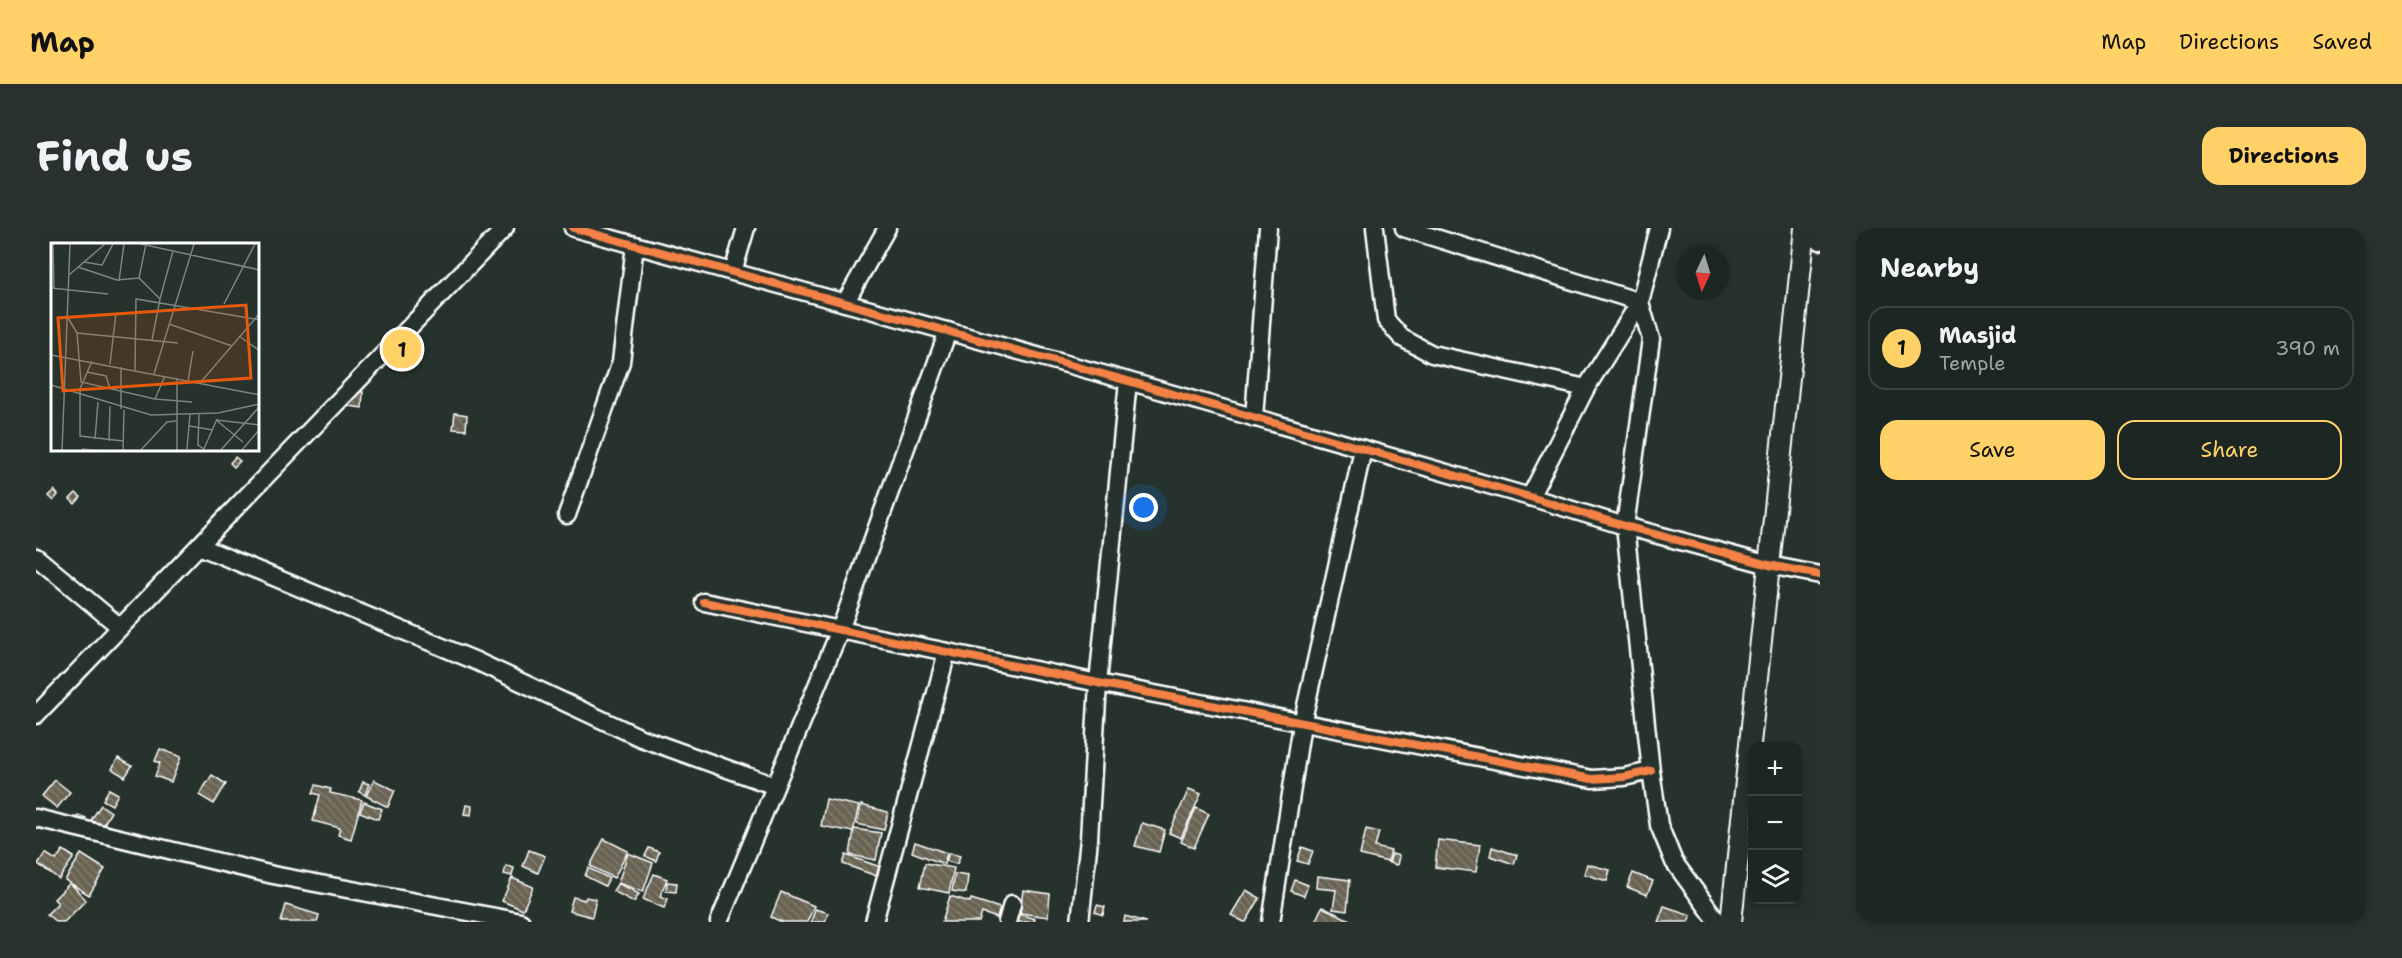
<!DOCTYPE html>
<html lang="en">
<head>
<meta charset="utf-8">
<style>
	body { margin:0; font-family:"Shantell Sans",sans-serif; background:#29322f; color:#f1f3f6 }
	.controls { position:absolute; right:18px; bottom:18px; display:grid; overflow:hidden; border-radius:12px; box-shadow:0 3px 9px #0003 }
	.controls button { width:54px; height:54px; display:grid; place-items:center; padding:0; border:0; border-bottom:2px solid #3a4340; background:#1c2622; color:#f1f3f6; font:30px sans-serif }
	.compass { position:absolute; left:1640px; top:18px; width:54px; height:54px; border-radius:50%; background:#1c2622; box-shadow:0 3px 9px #0003; rotate:184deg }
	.you { position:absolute; left:1108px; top:280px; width:21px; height:21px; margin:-15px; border:4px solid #fff; border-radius:50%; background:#1a73e8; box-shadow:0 0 0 9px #1a73e833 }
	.badge { display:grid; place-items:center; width:39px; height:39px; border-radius:50%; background:#ffd166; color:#111; font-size:20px; font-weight:700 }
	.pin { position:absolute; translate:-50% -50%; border:3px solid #fff; box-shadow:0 2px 6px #0006 }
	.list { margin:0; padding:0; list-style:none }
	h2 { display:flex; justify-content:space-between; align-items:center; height:78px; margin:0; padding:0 24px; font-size:26px }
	h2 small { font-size:20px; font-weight:400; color:#a0a5a5 }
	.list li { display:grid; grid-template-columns:39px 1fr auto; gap:18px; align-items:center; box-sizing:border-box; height:84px; margin:0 12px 12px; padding:0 12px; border:2px solid #3a4340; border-radius:18px }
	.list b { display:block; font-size:22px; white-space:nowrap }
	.list p { margin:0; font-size:20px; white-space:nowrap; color:#a0a5a5 }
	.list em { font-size:20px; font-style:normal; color:#a0a5a5 }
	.actions { display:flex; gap:12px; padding:18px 24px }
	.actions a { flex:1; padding:14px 0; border:2px solid #ffd166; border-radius:18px; text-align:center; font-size:21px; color:#ffd166 }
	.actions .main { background:#ffd166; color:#111 }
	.icon { flex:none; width:33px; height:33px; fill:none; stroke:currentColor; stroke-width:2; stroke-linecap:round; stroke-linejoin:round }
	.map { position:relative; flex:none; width:1784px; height:694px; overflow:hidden; border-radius:18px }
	header { display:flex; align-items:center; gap:36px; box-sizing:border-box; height:84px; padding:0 30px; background:#ffd166; color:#111 }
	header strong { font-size:28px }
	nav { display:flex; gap:33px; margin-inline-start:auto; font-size:21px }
	.intro { display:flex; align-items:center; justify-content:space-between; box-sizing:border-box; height:144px; padding:0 36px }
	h1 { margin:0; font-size:42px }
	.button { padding:15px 27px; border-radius:18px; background:#ffd166; color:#111; font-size:21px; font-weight:700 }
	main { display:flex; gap:36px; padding:0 36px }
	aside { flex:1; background:#1c2622; border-radius:18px; box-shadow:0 3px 9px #0003 }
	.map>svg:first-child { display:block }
	.building { fill:url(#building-back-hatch); stroke:#fff; stroke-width:1.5 }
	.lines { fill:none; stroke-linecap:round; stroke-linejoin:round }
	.minor-casing { stroke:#fff; stroke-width:21 }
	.tertiary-casing { stroke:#fff; stroke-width:24 }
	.minor { stroke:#26332d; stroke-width:16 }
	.tertiary { stroke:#26332d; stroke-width:20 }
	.cycleway-casing { stroke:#26332d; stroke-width:11 }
	.cycleway { stroke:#f48246; stroke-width:8 }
	.inset-road { fill:none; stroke:#7d8581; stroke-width:1.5 }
	.view { fill:#e8590c; fill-opacity:0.15; stroke:#e8590c; stroke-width:3 }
	.inset-edge { fill:none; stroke:#fff; stroke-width:3 }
</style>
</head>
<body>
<header>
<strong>Map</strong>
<nav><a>Map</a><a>Directions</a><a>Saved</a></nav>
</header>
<div class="intro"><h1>Find us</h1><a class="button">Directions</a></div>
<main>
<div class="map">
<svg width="1784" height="694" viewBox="0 0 1784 694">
	<defs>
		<pattern id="building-back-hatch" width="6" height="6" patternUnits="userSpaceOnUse" patternTransform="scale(1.5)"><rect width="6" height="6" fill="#696452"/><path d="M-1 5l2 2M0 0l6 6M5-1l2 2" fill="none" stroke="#807b6c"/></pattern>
	</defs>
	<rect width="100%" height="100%" fill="#26332d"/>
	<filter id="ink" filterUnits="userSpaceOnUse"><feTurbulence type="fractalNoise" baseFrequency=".0167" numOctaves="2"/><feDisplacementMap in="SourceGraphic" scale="12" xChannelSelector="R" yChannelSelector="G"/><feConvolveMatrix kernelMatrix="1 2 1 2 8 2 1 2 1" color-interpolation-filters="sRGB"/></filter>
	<g filter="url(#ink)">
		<g class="building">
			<polygon points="315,163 327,164 326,180 313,178"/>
			<polygon points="419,185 431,187 430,202 417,201"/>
			<polygon points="199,229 204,233 198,239 194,235"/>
			<polygon points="18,262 22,267 17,273 12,268"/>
			<polygon points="40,265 45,269 39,276 34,271"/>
			<polygon points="124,521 145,529 135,554 119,548 124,535 119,533"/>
			<polygon points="82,530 96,538 89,549 76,541"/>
			<polygon points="176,547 190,556 178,576 163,567"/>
			<polygon points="19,552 34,564 21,580 6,568"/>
			<polygon points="338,552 359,562 352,579 330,568"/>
			<polygon points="327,554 333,556 329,567 323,564"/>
			<polygon points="280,557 295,561 294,565 326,572 315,611 302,607 304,600 277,593 284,567 277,565"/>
			<polygon points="73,561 82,566 76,577 67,572"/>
			<polygon points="1153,561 1165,566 1145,610 1133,605"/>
			<polygon points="790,571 823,578 817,604 785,598"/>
			<polygon points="328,574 346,581 342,591 324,584"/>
			<polygon points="65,577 75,584 66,599 55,592"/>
			<polygon points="430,577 436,578 435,587 428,586"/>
			<polygon points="825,577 852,584 848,602 821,596"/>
			<polygon points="1160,580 1173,586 1158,620 1145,614"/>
			<polygon points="42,587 50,590 47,597 39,594"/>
			<polygon points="1106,595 1129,602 1123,624 1099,618"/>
			<polygon points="818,601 845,605 840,632 814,627"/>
			<polygon points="1330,601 1343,604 1339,619 1355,623 1352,634 1324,627"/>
			<polygon points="568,611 592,623 578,650 554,638"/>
			<polygon points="1402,612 1444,617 1440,644 1399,639"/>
			<polygon points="879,614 911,625 908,636 876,624"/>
			<polygon points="1266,619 1277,623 1272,636 1261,633"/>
			<polygon points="1456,619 1481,627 1478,636 1454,628"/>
			<polygon points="613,620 623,624 620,633 609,628"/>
			<polygon points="27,622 38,629 23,651 2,636 9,625 20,632"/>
			<polygon points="493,622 509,628 502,645 487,638"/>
			<polygon points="592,625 617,635 607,664 582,655"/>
			<polygon points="913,625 924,628 921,636 910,633"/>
			<polygon points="45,626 69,641 53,667 29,652"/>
			<polygon points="1356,626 1363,628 1361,637 1353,635"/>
			<polygon points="810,627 853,642 849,651 807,636"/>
			<polygon points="889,635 918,640 913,665 884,659"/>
			<polygon points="1551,636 1574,642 1571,653 1548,646"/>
			<polygon points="470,638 478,640 476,648 468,646"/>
			<polygon points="552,640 573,650 569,658 549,648"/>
			<polygon points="1597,645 1617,653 1611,667 1591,659"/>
			<polygon points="618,646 631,651 624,668 632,671 628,680 607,671"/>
			<polygon points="919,646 932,648 930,665 916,663"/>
			<polygon points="1281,648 1314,652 1311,683 1297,681 1300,662 1280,660"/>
			<polygon points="476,650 497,659 487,682 466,673"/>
			<polygon points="1259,652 1272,657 1268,668 1255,663"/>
			<polygon points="631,654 641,655 640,664 630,663"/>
			<polygon points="34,655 50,672 28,694 20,694 11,686 22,675 18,671"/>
			<polygon points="582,655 603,666 598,674 577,663"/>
			<polygon points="987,662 1014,666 1012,689 984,685"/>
			<polygon points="1210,662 1224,670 1210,694 1208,694 1195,687"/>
			<polygon points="745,664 778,678 771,694 746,694 735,689"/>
			<polygon points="914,668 934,674 935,671 964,680 961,690 946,685 943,694 906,694"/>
			<polygon points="537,669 549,672 550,669 560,671 556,689 533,683"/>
			<polygon points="250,677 283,687 281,694 245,694"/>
			<polygon points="1061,677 1069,679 1067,687 1059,684"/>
			<polygon points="1628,678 1655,687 1652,694 1622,694"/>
			<polygon points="1286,679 1316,693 1316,694 1279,694"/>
			<polygon points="779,681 792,685 789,694 775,694"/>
			<polygon points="983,686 999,691 998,694 981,694"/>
			<polygon points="1089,688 1110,694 1088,694"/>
		</g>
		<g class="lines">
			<defs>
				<g id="minor">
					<polyline points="537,0 1092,153 1494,269 1589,298 1733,337 1784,347"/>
					<polyline points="1339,0 1350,92 1366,110 1396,126 1550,160"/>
					<polyline points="1368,0 1604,74 1615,111 1589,298 1615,543 1623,597 1638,634 1682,694"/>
					<polyline points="1768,6 1784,13"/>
					<polyline points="697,44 710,0"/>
					<polyline points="809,75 851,0"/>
					<polyline points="1218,190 1232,0"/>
					<polyline points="1494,269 1550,160 1604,74 1623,0"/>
					<polyline points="531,287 585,134 599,17"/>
					<polyline points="163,318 440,433 605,510 739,558"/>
					<polyline points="0,329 84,399"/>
					<polyline points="668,374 1062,455 1556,551 1588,549 1615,543"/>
					<polyline points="0,487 469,0"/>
					<polyline points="0,590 237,647 485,694"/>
					<polyline points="683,694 804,402 912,103"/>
					<polyline points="838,694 911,424"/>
					<polyline points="971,694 976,676"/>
					<polyline points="1044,694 1053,611 1062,455 1092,153"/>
					<polyline points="1235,694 1266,496 1327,221"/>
				</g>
				<polyline id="tertiary" points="1695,694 1769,0"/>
			</defs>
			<use href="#minor" class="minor-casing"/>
			<use href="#tertiary" class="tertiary-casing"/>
			<use href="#minor" class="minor"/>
			<use href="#tertiary" class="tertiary"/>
			<defs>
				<g id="cycleway">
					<polyline points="537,0 1092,153 1494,269 1589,298 1733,337 1784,347"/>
					<polyline points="668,374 1062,455 1556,551 1588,549 1615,543"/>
				</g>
			</defs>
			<use href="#cycleway" class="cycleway-casing"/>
			<use href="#cycleway" class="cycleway"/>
		</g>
	</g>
	<g transform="translate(15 15)">
		<rect width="208" height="208" fill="#26332d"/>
		<path class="inset-road" d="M2,1L3,45M90,1L209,27M95,1L88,35L109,56L101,97M33,19L51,22L62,1M27,24L66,37L88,35M18,32L54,1M68,38L73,1M0,45L57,51M109,56L122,8M173,61L204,1M16,73L26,90L30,139L104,156L141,159M118,81L181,103M26,90L127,100M188,93L209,108M0,112L209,152M41,118L29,146V193L72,198M59,121L65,70M84,127L85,56L209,77M36,129L55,133L59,146M103,131L143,1M126,135V208M137,138L142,108M149,140L209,70M0,142L100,172L167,170L209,161M104,156L114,133M70,166V124M148,171L147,202L153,206M165,177L209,182M165,177L192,199M138,183L162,187M44,196L47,159M58,198L59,163M31,206L49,208M136,206L139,171M11,208L19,1M72,208L73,167M89,208L116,179L125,178M152,208L166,176M169,208L209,163M190,208L209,186"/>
		<path class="view" d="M195,62L200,135L12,148L7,75Z"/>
		<rect width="208" height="208" class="inset-edge"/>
	</g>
</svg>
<div class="controls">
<button>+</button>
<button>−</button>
<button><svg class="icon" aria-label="layers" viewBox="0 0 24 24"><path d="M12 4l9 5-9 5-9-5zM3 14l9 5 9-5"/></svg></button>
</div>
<svg class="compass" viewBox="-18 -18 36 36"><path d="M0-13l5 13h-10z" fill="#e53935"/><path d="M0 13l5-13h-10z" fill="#a0a5a5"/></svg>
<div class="you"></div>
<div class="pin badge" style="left:366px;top:121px">1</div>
</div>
<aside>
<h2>Nearby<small></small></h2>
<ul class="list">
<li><span class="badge">1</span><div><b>Masjid</b><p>Temple</p></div><em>390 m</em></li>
</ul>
<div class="actions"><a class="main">Save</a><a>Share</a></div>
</aside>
</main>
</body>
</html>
